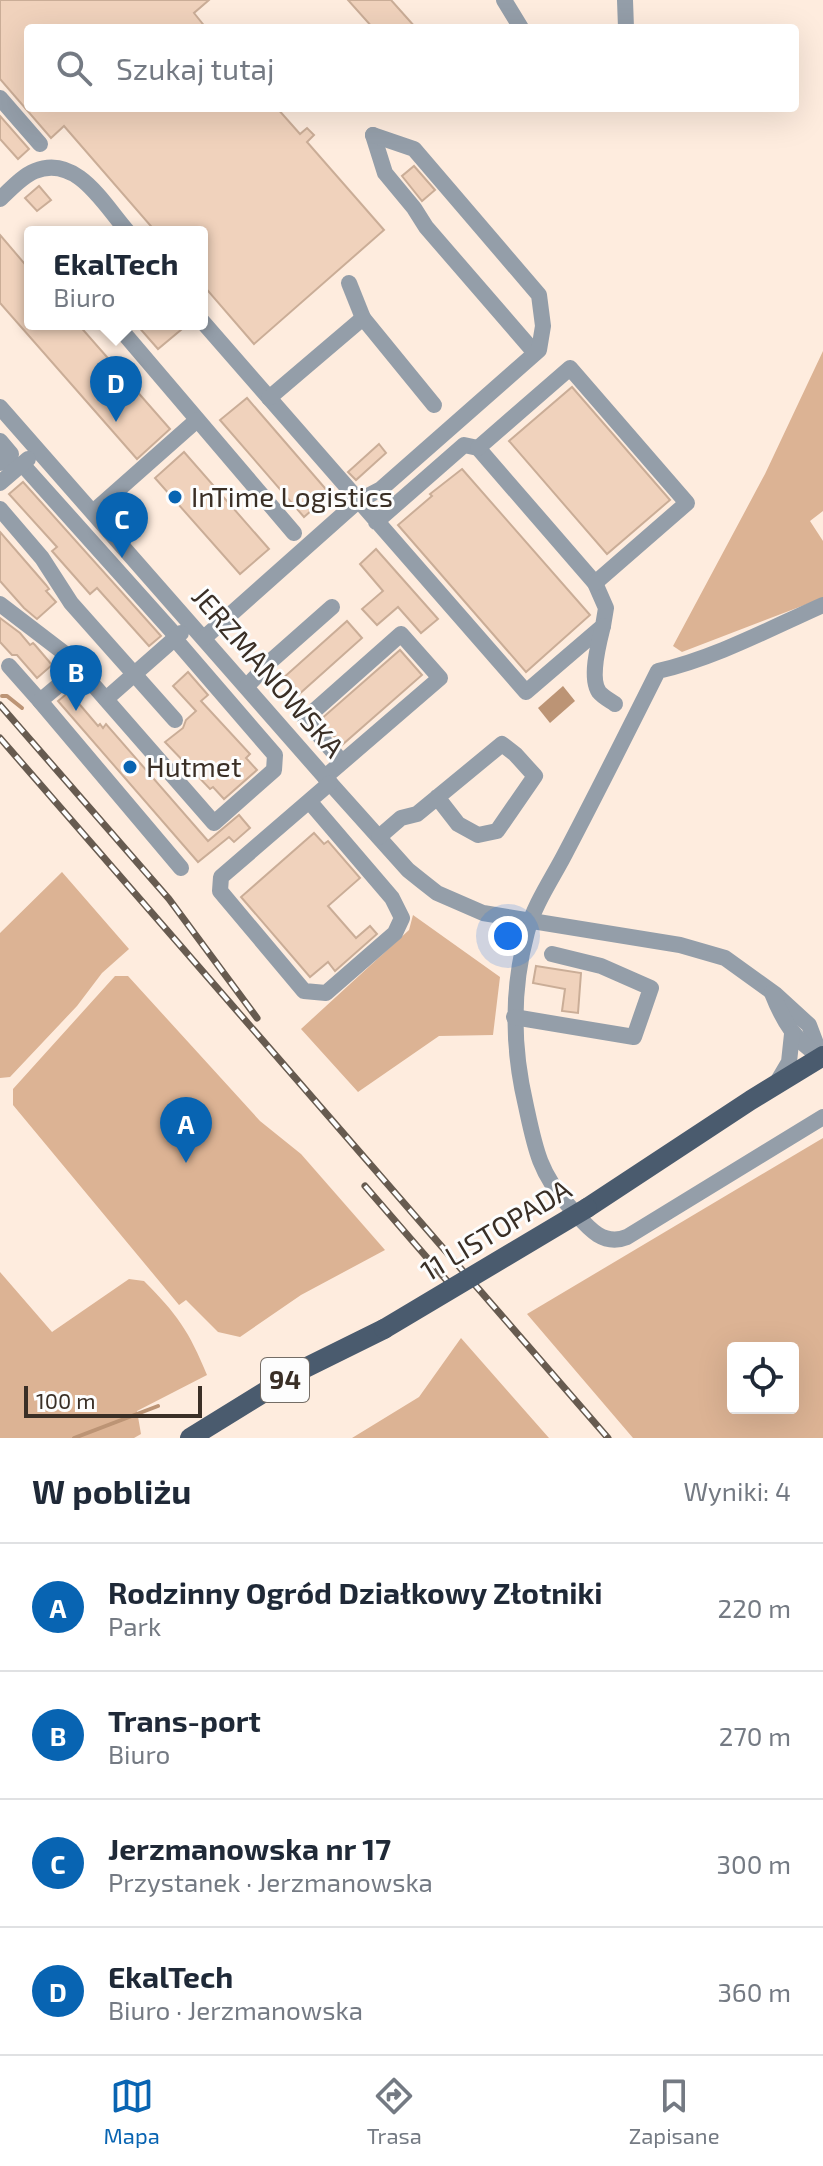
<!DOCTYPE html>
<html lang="pl">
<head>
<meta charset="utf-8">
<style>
	body { margin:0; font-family:"Exo 2",sans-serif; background:#f6f6f7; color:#1f2937 }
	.controls { position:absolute; right:24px; bottom:24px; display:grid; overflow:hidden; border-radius:8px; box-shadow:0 8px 32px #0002 }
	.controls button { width:72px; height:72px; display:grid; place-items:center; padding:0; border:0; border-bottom:2px solid #e0e1e3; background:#fff; color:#1f2937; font:40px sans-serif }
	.scale { position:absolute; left:24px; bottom:20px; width:178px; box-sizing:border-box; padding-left:8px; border:4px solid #3a2f26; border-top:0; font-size:22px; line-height:28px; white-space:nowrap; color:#3a2f26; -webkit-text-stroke:6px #fdfdfd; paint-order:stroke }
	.you { position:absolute; left:508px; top:936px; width:28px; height:28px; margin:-20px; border:6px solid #fff; border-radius:50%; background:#1a73e8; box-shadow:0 0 0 12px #1a73e833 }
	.badge { display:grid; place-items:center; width:52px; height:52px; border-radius:50%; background:#0864b2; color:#fff; font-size:26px; font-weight:700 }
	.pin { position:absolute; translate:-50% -66px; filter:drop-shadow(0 2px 4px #0008) }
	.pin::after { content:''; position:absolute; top:42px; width:28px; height:24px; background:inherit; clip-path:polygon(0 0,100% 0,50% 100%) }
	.popup { position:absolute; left:24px; top:226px; width:184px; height:104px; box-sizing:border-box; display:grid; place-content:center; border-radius:8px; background:#fff; filter:drop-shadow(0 2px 6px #0005); font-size:26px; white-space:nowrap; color:#747a83 }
	.popup b { font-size:30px; color:#1f2937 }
	.popup::after { content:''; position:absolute; left:50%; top:100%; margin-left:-16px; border:16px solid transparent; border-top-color:#fff }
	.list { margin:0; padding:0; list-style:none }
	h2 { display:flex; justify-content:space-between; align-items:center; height:104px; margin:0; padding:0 32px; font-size:34px }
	h2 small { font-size:26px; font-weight:400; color:#747a83 }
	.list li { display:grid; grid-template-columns:52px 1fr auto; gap:24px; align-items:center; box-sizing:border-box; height:128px; padding:0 32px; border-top:2px solid #e0e1e3 }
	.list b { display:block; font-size:30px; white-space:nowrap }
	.list p { margin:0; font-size:26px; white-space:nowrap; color:#747a83 }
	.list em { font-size:26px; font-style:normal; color:#747a83 }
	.icon { flex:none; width:44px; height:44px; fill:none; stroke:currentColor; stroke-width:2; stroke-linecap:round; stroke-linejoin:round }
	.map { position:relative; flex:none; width:823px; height:1438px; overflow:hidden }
	.search { position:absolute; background:#fff; box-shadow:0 8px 32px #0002; left:24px; right:24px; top:24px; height:88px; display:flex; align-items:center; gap:20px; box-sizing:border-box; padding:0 28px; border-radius:8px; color:#747a83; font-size:30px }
	.sheet { height:616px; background:#fff }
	nav { display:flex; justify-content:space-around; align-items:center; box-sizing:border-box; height:112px; border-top:2px solid #e0e1e3; background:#fff; font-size:22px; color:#747a83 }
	nav a { display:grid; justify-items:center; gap:4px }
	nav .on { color:#0864b2 }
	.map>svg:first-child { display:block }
	.green { fill:#dcb394; fill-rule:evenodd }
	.water { fill:#bc9475 }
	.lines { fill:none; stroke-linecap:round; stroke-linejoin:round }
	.stream { stroke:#bc9475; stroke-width:4 }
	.building { fill:#f0d2bc; stroke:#caad97; stroke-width:2 }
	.minor { stroke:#949ea9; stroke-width:16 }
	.major { stroke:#4a5b6e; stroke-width:20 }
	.rail-casing { stroke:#675b50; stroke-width:7 }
	.rail { stroke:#fdfdfd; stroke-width:4; stroke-dasharray:12; stroke-linecap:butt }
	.major-bridge { stroke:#4a5b6e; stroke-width:20 }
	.poi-dot { fill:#0864b2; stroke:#fdfdfd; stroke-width:3 }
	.labels { text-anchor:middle; stroke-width:6; stroke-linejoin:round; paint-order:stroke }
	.shield { fill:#fdfdfd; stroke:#746d66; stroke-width:2 }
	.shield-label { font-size:26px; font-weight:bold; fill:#3a2f26 }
	.poi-label { font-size:28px; fill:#3a2f26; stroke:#fdfdfd; text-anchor:start }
	.street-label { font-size:28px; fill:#3a2f26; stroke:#fdfdfd }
</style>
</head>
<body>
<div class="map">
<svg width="823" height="1438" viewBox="0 0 823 1438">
	<rect width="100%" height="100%" fill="#feecde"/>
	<g class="green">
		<polygon points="823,351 823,511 810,521 823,541 823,598 682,652 673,646 765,474"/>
		<polygon points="62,872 129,949 102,973 77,1006 10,1077 0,1078 0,933"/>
		<polygon points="413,915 500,977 493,1035 439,1036 358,1092 301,1029 409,930"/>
		<polygon points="115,976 128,976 260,1121 301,1154 385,1250 301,1295 240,1337 218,1332 186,1300 179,1305 13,1105 13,1089"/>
		<path d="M823,1138V1438H633L527,1314ZM733,1348H793V1408H733Z"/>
		<path d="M0,1272L52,1332L129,1279L144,1281C177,1314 189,1331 207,1375L137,1411L141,1434L134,1438H0Z"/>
		<polygon points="461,1338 549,1438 352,1438 419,1397"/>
	</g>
	<polygon class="water" points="563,686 575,701 550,723 538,708"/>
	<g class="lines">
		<g class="stream">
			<polyline points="2,696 7,696 22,708"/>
			<polyline points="74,1438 158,1406"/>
		</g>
	</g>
	<g class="building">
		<polygon points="0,0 209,0 194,13 206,28 28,28 28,108 277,108 300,134 307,128 314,135 307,142 384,230 254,344 202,284 202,232 156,232 64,126 51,138 0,79"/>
		<polygon points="348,0 391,0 416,28 373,28"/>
		<polygon points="0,116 29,149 18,159 0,139"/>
		<polygon points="414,166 435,190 422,201 402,176"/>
		<polygon points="39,186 51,200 37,211 25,198"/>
		<polygon points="0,235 30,270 30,324 78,324 170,429 137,459 0,303"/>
		<polygon points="136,324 188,324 158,349"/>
		<polygon points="572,387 670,500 607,554 509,441"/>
		<polygon points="247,398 330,494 304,517 220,420"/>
		<polygon points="379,444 386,453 356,480 348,472"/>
		<polygon points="184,452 269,549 240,574 155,478"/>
		<polygon points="462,469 590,615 526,672 398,525 432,496 430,494"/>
		<polygon points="23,482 161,636 149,646 97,588 90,594 52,551 57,547 9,494"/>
		<polygon points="0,532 46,585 49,589 46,591 56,602 37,619 24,608 0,581"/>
		<polygon points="376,549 438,619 421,633 398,607 377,625 362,609 383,591 360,564"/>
		<polygon points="0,618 20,633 30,645 33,643 35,645 52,665 37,678 17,655 12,655 0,642"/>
		<polygon points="347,621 362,638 297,696 282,679"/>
		<polygon points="400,650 422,675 342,745 320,720"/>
		<polygon points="188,672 208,695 201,701 250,754 246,758 257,770 224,799 213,787 210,789 165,742 183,728 186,720 196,711 173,686"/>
		<polygon points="69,692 98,726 100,724 103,728 106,724 208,841 239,815 250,828 234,842 229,837 198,862 58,701"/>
		<polygon points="314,833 324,844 328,841 360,878 328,906 356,938 370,926 377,934 335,971 328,962 310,977 241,897"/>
		<polygon points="536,966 581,973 578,1013 562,1011 565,989 533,983"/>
	</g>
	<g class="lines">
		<g class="minor">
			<polyline points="504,0 521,28"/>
			<polyline points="625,0 626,28"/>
			<polyline points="0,98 40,144"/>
			<polyline points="373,135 385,173 414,208 426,227 535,353"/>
			<path d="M0,199C10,190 22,176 35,171C77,154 104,205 128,232"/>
			<polyline points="349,283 363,318"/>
			<polyline points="202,321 526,692 603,626 606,608 595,583 478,448 464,445 376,522"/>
			<polyline points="116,324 294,533"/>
			<polyline points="269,398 363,318 434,405"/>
			<polyline points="0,407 330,783 408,870 423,882 437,893 483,913 680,945 725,958 775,994 809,1025 821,1057"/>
			<polyline points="0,441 11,454 0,463"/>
			<polyline points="478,448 570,368 687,503 595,583"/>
			<polyline points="22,464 177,637"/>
			<polyline points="0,483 28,459"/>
			<polyline points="0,509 42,558 71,603 175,720"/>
			<polyline points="93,512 197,420"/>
			<polyline points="0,604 68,656 214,823 274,770 275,755 175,639"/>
			<path d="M823,605C769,629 715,658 658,671C628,731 598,791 567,850C554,876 534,904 527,932C511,991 512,1047 526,1106C535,1148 539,1172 568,1205C584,1222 600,1248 627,1237L823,1117"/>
			<path d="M603,626C599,642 589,678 599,692C603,697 611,701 615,704"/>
			<polyline points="204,638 358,501 381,489 539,350 543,326 539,295 414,149 373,135"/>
			<polyline points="9,666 40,701"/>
			<polyline points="79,668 40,701 181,868"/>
			<polyline points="247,686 272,660 332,607"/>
			<polyline points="106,699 181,633"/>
			<polyline points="325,777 440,678 401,634 305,719 342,762"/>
			<polyline points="309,801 392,898 402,918 395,933 326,993 304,991 220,891 221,877 330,783"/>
			<polyline points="379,837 401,818 417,814 502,744 515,754 535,776 497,831 478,835 458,824 437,797"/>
			<path d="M772,993C783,1021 795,1041 821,1057"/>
			<polyline points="514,1017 634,1037 651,988 601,966 552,954"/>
			<polyline points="776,1084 789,1062 792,1034"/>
		</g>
		<g class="major">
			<polyline points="587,1208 751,1100 823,1056"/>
			<polyline points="190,1438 297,1372 384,1329"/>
		</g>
		<defs>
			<g id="rail">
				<polyline points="0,705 169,899 257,1018"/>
				<polyline points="0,738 608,1438"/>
				<polyline points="365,1186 448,1282"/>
			</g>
		</defs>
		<use href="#rail" class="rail-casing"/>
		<use href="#rail" class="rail"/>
		<polyline class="major-bridge" points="384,1329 587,1208"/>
	</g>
	<g class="poi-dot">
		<circle cx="175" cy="497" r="8"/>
		<circle cx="130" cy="767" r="8"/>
	</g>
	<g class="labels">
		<rect class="shield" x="261" y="1358" width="48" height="44" rx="6"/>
		<g class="shield-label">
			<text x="285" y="1389">94</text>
		</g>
		<g class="poi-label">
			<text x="191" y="507">InTime Logistics</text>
			<text x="146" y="777">Hutmet</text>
		</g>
		<g class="street-label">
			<text transform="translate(268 672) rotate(49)" y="10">JERZMANOWSKA</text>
			<text transform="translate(496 1230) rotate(-31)" y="10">11 LISTOPADA</text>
		</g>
	</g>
</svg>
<div class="controls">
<button><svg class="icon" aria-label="locate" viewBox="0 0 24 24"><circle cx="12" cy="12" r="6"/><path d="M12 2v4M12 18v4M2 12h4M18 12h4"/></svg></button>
</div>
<div class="scale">100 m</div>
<div class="you"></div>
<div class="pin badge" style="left:186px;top:1163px">A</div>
<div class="pin badge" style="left:76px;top:711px">B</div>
<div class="pin badge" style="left:122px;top:558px">C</div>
<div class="pin badge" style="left:116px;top:422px">D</div>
<div class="popup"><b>EkalTech</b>Biuro</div>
<div class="search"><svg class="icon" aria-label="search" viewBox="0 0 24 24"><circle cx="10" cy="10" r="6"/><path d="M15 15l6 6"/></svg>Szukaj tutaj</div>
</div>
<section class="sheet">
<h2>W pobliżu<small>Wyniki: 4</small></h2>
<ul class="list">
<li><span class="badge">A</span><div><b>Rodzinny Ogród Działkowy Złotniki</b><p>Park</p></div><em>220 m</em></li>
<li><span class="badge">B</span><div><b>Trans-port</b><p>Biuro</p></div><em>270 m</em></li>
<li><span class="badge">C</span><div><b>Jerzmanowska nr 17</b><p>Przystanek · Jerzmanowska</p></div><em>300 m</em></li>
<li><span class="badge">D</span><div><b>EkalTech</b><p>Biuro · Jerzmanowska</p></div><em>360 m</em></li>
</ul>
</section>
<nav>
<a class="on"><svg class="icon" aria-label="map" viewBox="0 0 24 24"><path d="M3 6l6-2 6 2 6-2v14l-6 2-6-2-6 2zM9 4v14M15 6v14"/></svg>Mapa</a>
<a><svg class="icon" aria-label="directions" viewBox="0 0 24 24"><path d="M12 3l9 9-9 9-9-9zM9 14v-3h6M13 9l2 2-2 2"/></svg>Trasa</a>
<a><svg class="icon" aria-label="saved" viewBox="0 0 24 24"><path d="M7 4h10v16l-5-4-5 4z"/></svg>Zapisane</a>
</nav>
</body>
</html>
